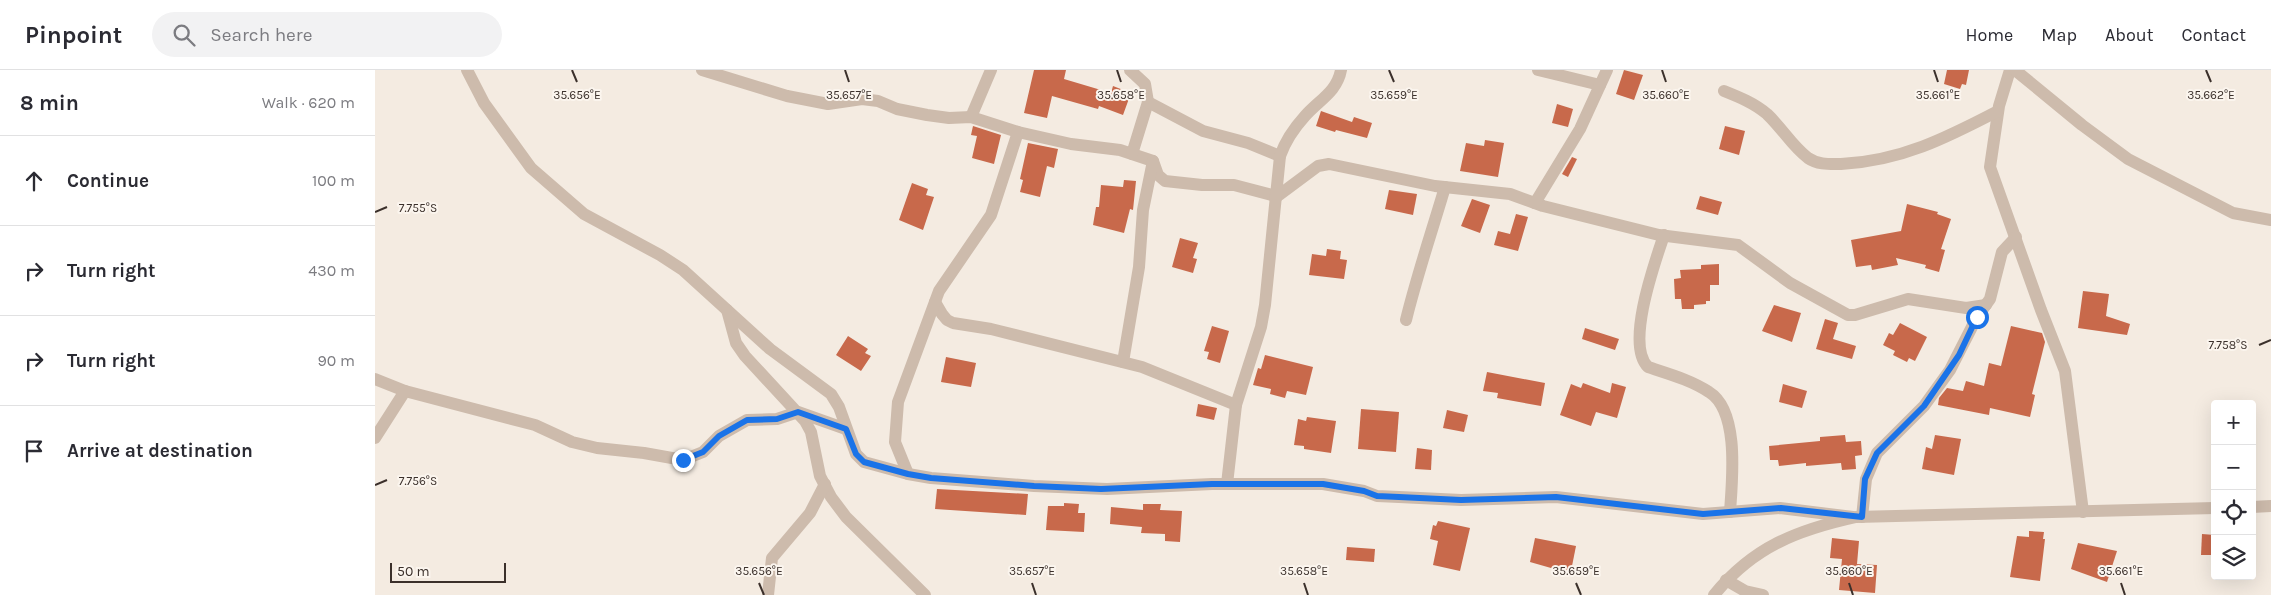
<!DOCTYPE html>
<html lang="en">
<head>
<meta charset="utf-8">
<style>
	body { margin:0; font-family:Karla,sans-serif; background:#f2f2f3; color:#2b2b33 }
	.controls { position:absolute; right:15px; bottom:15px; display:grid; overflow:hidden; border-radius:5px; box-shadow:0 5px 20px #0002 }
	.controls button { width:45px; height:45px; display:grid; place-items:center; padding:0; border:0; border-bottom:1px solid #e1e1e2; background:#fff; color:#2b2b33; font:25px sans-serif }
	.scale { position:absolute; left:15px; bottom:12px; width:116px; box-sizing:border-box; padding-left:5px; border:2px solid #3b302b; border-top:0; font-size:14px; line-height:18px; white-space:nowrap; color:#3b302b; -webkit-text-stroke:4px #fbf5ee; paint-order:stroke }
	.stop { position:absolute; width:15px; height:15px; margin:-11px; border:4px solid #1a73e8; border-radius:50%; background:#fff }
	.stop.end { background:#1a73e8; border-color:#fff; box-shadow:0 1px 5px #0008 }
	.list { margin:0; padding:0; list-style:none }
	h2 { display:flex; justify-content:space-between; align-items:center; height:65px; margin:0; padding:0 20px; font-size:21px }
	h2 small { font-size:16px; font-weight:400; color:#7c7c81 }
	.list li { display:grid; grid-template-columns:32px 1fr auto; gap:15px; align-items:center; box-sizing:border-box; height:90px; padding:0 20px; border-top:1px solid #e1e1e2 }
	.list b { display:block; font-size:19px; white-space:nowrap }
	.list em { font-size:16px; font-style:normal; color:#7c7c81 }
	.icon { flex:none; width:28px; height:28px; fill:none; stroke:currentColor; stroke-width:2; stroke-linecap:round; stroke-linejoin:round }
	.map { position:relative; flex:none; width:1896px; height:525px; overflow:hidden }
	header { display:flex; align-items:center; gap:30px; box-sizing:border-box; height:70px; padding:0 25px; background:#fff; border-bottom:1px solid #e1e1e2 }
	header strong { font-size:24px }
	nav { display:flex; gap:28px; margin-inline-start:auto; font-size:18px }
	.search { width:350px; height:45px; background:#f2f2f3; display:flex; align-items:center; gap:12px; box-sizing:border-box; padding:0 18px; border-radius:28px; color:#7c7c81; font-size:19px }
	main { display:flex }
	aside { flex:1; background:#fff }
	.map>svg:first-child { display:block }
	.building { fill:#c8694b }
	.lines { fill:none; stroke-linecap:round; stroke-linejoin:round }
	.minor { stroke:#cdbbac; stroke-width:12 }
	.tertiary { stroke:#cdbbac; stroke-width:12 }
	.route { stroke:#1a73e8; stroke-width:6 }
	.ticks { fill:none; stroke:#3b302b; stroke-width:2 }
	.ticks-label { font-size:12px; text-anchor:middle; fill:#3b302b; stroke:#fbf5ee; stroke-width:4; stroke-linejoin:round; paint-order:stroke }
</style>
</head>
<body>
<header>
<strong>Pinpoint</strong>
<div class="search"><svg class="icon" aria-label="search" viewBox="0 0 24 24"><circle cx="10" cy="10" r="6"/><path d="M15 15l6 6"/></svg>Search here</div>
<nav><a>Home</a><a>Map</a><a>About</a><a>Contact</a></nav>
</header>
<main>
<aside>
<h2>8 min<small>Walk · 620 m</small></h2>
<ul class="list">
<li><svg class="icon" aria-label="ahead" viewBox="0 0 24 24"><path d="M12 20V5M6 11l6-6 6 6"/></svg><div><b>Continue</b></div><em>100 m</em></li>
<li><svg class="icon" aria-label="right" viewBox="0 0 24 24"><path d="M7 20v-9h11M14 6l5 5-5 5"/></svg><div><b>Turn right</b></div><em>430 m</em></li>
<li><svg class="icon" aria-label="right" viewBox="0 0 24 24"><path d="M7 20v-9h11M14 6l5 5-5 5"/></svg><div><b>Turn right</b></div><em>90 m</em></li>
<li><svg class="icon" aria-label="arrive" viewBox="0 0 24 24"><path d="M6 21V4h12l-3 4 3 4H6"/></svg><div><b>Arrive at destination</b></div></li>
</ul>
</aside>
<div class="map">
<svg width="1896" height="525" viewBox="0 0 1896 525">
	<rect width="100%" height="100%" fill="#f4ebe1"/>
	<g class="building">
		<polygon points="659,0 691,0 689,9 736,23 738,16 756,23 748,45 724,36 723,39 677,26 672,48 649,43"/>
		<polygon points="1249,0 1268,5 1259,30 1241,24"/>
		<polygon points="1572,0 1594,0 1591,15 1587,14 1585,19 1569,14"/>
		<polygon points="1182,34 1198,39 1193,57 1177,53"/>
		<polygon points="946,41 977,52 979,47 997,53 992,68 961,60 960,62 941,56"/>
		<polygon points="598,56 626,65 619,94 597,88 602,66 596,65"/>
		<polygon points="1350,56 1370,61 1364,85 1344,79"/>
		<polygon points="1110,70 1129,73 1123,107 1085,101 1091,73 1109,76"/>
		<polygon points="653,73 683,79 679,98 672,96 665,127 645,122 648,110 645,109"/>
		<polygon points="1197,87 1202,89 1193,107 1187,104"/>
		<polygon points="749,110 761,111 758,140 755,139 749,163 718,155 721,137 724,137 726,115 748,117"/>
		<polygon points="537,113 553,119 551,125 559,127 548,160 524,150"/>
		<polygon points="1014,120 1042,124 1038,145 1010,139"/>
		<polygon points="1325,126 1347,132 1343,145 1321,139"/>
		<polygon points="1097,129 1115,135 1105,163 1086,156"/>
		<polygon points="1532,134 1563,142 1562,144 1576,149 1566,179 1570,180 1564,202 1550,198 1551,195 1521,188 1523,195 1497,200 1496,195 1481,197 1476,170 1526,161"/>
		<polygon points="1141,144 1153,147 1143,181 1119,175 1123,161 1135,164"/>
		<polygon points="805,168 823,173 818,188 822,189 818,203 797,197"/>
		<polygon points="952,179 966,181 965,189 972,190 969,209 934,205 937,184 951,186"/>
		<polygon points="1344,194 1344,215 1335,215 1335,231 1331,231 1331,234 1319,235 1319,239 1307,239 1306,229 1300,229 1299,209 1306,208 1305,200 1326,199 1326,195"/>
		<polygon points="1708,221 1734,224 1731,246 1755,254 1752,265 1703,258"/>
		<polygon points="1399,235 1426,243 1417,272 1387,261"/>
		<polygon points="1450,249 1463,253 1458,269 1481,276 1477,289 1441,279"/>
		<polygon points="1525,253 1552,267 1540,291 1534,288 1532,292 1518,285 1520,281 1508,275 1514,263 1518,265"/>
		<polygon points="837,256 854,261 845,293 832,289 834,282 829,281"/>
		<polygon points="1636,256 1667,263 1670,272 1657,324 1660,325 1655,347 1615,338 1614,345 1563,335 1564,328 1572,318 1588,321 1591,311 1609,316 1614,293 1626,296"/>
		<polygon points="1210,258 1244,269 1240,280 1207,269"/>
		<polygon points="473,266 493,279 490,283 496,286 486,301 461,285"/>
		<polygon points="890,285 938,297 931,325 912,321 910,328 895,324 896,319 878,315 883,298 886,299"/>
		<polygon points="571,287 601,293 596,317 566,312"/>
		<polygon points="1112,302 1170,313 1166,336 1122,328 1123,323 1108,321"/>
		<polygon points="1208,313 1235,323 1237,313 1251,317 1242,348 1221,342 1216,356 1185,345 1196,314 1206,318"/>
		<polygon points="1408,314 1432,321 1427,338 1404,332"/>
		<polygon points="823,334 842,338 839,350 821,346"/>
		<polygon points="986,339 1024,342 1021,382 983,379"/>
		<polygon points="1072,340 1093,345 1089,362 1068,358"/>
		<polygon points="932,347 961,351 956,383 929,379 929,376 919,375 923,349 931,351"/>
		<polygon points="1470,365 1471,372 1486,371 1487,385 1480,386 1481,399 1467,400 1466,393 1431,396 1431,393 1404,396 1403,390 1395,390 1394,376 1445,371 1445,367"/>
		<polygon points="1560,365 1586,369 1579,405 1547,399 1551,377 1557,379"/>
		<polygon points="1042,378 1057,380 1056,400 1040,399"/>
		<polygon points="562,419 653,424 651,445 560,439"/>
		<polygon points="689,433 704,434 703,443 710,443 709,462 671,460 673,436 689,436"/>
		<polygon points="768,434 786,434 785,440 807,441 805,472 790,471 790,464 766,463 767,457 735,454 736,437 768,440"/>
		<polygon points="1063,451 1095,458 1085,501 1058,495 1063,471 1055,469 1058,455 1061,456"/>
		<polygon points="1654,461 1669,462 1668,469 1670,469 1665,511 1635,507 1642,466 1654,467"/>
		<polygon points="1827,464 1840,465 1840,485 1826,485"/>
		<polygon points="1160,468 1201,476 1196,501 1190,502 1155,492"/>
		<polygon points="1457,468 1484,471 1482,494 1502,495 1500,523 1464,520 1467,489 1455,488"/>
		<polygon points="1703,473 1742,481 1732,512 1696,499"/>
		<polygon points="972,477 1000,479 999,492 971,490"/>
	</g>
	<g class="lines">
		<g class="minor">
			<polyline points="92,0 109,33 156,98 209,144 285,185 308,200 395,279 456,324 464,337 481,384 489,392 533,404 556,408 659,416 732,419 837,414 948,414 989,421 1002,426 1024,427 1086,430 1181,427 1328,444 1405,438 1478,447"/>
			<polyline points="327,0 412,26 453,34 487,29 503,31 522,39 552,45 574,48 596,47 643,62 696,74 745,80 778,91 783,105 790,111 827,115 859,115 901,126"/>
			<polyline points="755,0 770,14 773,32 757,84"/>
			<polyline points="1163,0 1225,15"/>
			<polyline points="1635,0 1624,36 1615,97 1666,240 1690,301 1708,442"/>
			<polyline points="1640,0 1707,55 1753,89 1858,143 1896,150"/>
			<path d="M1349,21C1364,27 1379,33 1392,44C1407,58 1417,76 1433,88C1443,95 1455,94 1466,94C1526,91 1571,68 1623,41"/>
			<polyline points="773,32 828,61 873,73 905,86"/>
			<polyline points="596,47 616,0"/>
			<polyline points="900,128 943,96 954,94 1060,116 1135,124 1168,136 1284,165 1363,175 1415,213 1473,245 1480,245 1533,229 1591,238 1611,235"/>
			<polyline points="1160,133 1205,59 1232,0"/>
			<path d="M1289,165C1280,192 1250,275 1273,297C1294,304 1316,310 1334,322C1365,341 1357,411 1355,442"/>
			<polyline points="560,232 567,244 572,250 578,253 616,259 767,297 861,335"/>
			<polyline points="352,240 361,273 370,286 430,351 436,362 445,406 456,427 471,447 550,525"/>
			<path d="M1031,250C1042,205 1057,161 1070,117"/>
			<polyline points="748,292 764,197 768,140 778,91"/>
			<polyline points="0,309 30,321 160,355 197,372 222,378 269,383 308,390 328,382 344,366 372,350 402,349 423,342 471,359"/>
			<polyline points="0,368 30,321"/>
			<polyline points="533,404 520,372 523,332 564,221 616,145 643,62"/>
			<path d="M852,414L861,335L886,257L890,235L905,86C910,72 920,57 930,46C944,30 962,22 966,0"/>
			<polyline points="1487,447 1491,409 1502,383 1549,336 1575,300 1602,247 1615,229 1627,182 1641,167"/>
			<polyline points="1351,510 1370,521 1388,525"/>
			<polyline points="393,525 397,488 435,443 450,414"/>
		</g>
		<g class="tertiary">
			<polyline points="1877,437 1896,436"/>
			<path d="M1339,525C1378,477 1422,460 1481,447L1840,438"/>
		</g>
	</g>
	<g class="lines">
		<polyline class="route" points="308,390 328,382 344,366 372,350 402,349 423,342 471,359 481,384 489,392 533,404 556,408 659,416 726,419 837,414 948,414 989,421 1002,426 1024,427 1086,430 1181,427 1328,444 1406,438 1487,447 1490,409 1502,383 1549,336 1584,285 1602,247"/>
	</g>
	<path class="ticks" d="M197,0L202,12M470,0L474,12M742,0L746,12M1014,0L1019,12M1287,0L1291,12M1559,0L1563,12M1831,0L1836,12M0,142L12,137M1884,275L1896,270M0,415L12,410M384,513L389,525M657,513L661,525M929,513L933,525M1201,513L1206,525M1474,513L1478,525M1746,513L1750,525"/>
	<g class="ticks-label">
		<text x="1836" y="29">35.662°E</text>
		<text x="202" y="29">35.656°E</text>
		<text x="474" y="29">35.657°E</text>
		<text x="746" y="29">35.658°E</text>
		<text x="1019" y="29">35.659°E</text>
		<text x="1291" y="29">35.660°E</text>
		<text x="1563" y="29">35.661°E</text>
		<text x="43" y="142">7.755°S</text>
		<text x="1853" y="279">7.758°S</text>
		<text x="43" y="415">7.756°S</text>
		<text x="384" y="505">35.656°E</text>
		<text x="657" y="505">35.657°E</text>
		<text x="929" y="505">35.658°E</text>
		<text x="1201" y="505">35.659°E</text>
		<text x="1474" y="505">35.660°E</text>
		<text x="1746" y="505">35.661°E</text>
	</g>
</svg>
<div class="controls">
<button>+</button>
<button>−</button>
<button><svg class="icon" aria-label="locate" viewBox="0 0 24 24"><circle cx="12" cy="12" r="6"/><path d="M12 2v4M12 18v4M2 12h4M18 12h4"/></svg></button>
<button><svg class="icon" aria-label="layers" viewBox="0 0 24 24"><path d="M12 4l9 5-9 5-9-5zM3 14l9 5 9-5"/></svg></button>
</div>
<div class="scale">50 m</div>
<div class="stop" style="left:1602px;top:247px"></div>
<div class="stop end" style="left:308px;top:390px"></div>
</div>
</main>
</body>
</html>
